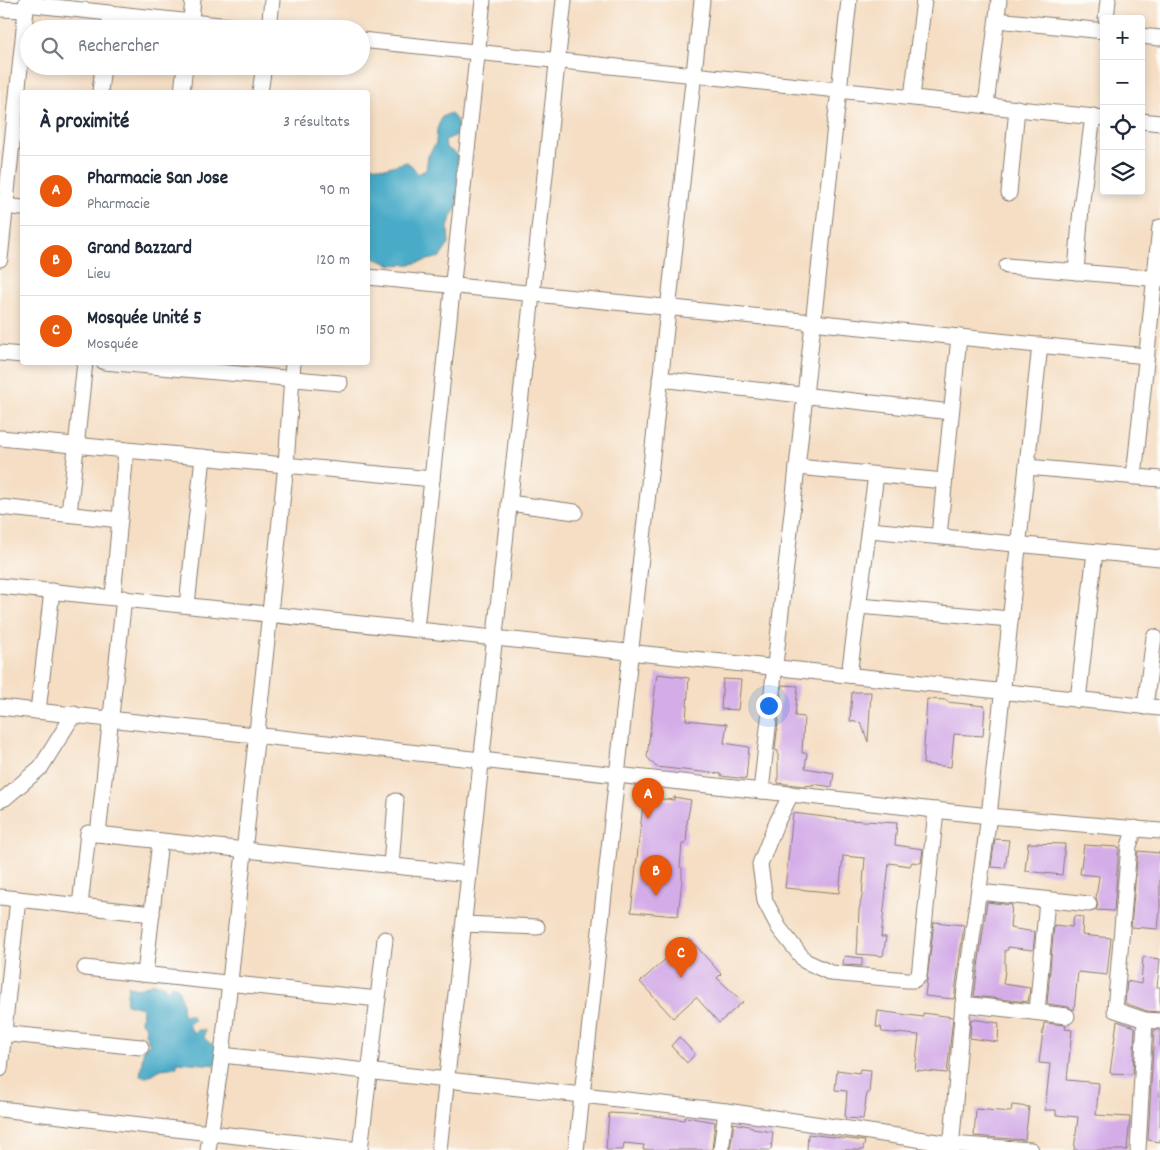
<!DOCTYPE html>
<html lang="fr">
<head>
<meta charset="utf-8">
<style>
	body { margin:0; font-family:Dekko,sans-serif; background:#f6f6f7; color:#1f2937 }
	.controls { position:absolute; right:15px; top:15px; display:grid; overflow:hidden; border-radius:5px; box-shadow:0 2px 8px #0003 }
	.controls button { width:45px; height:45px; display:grid; place-items:center; padding:0; border:0; border-bottom:1px solid #e0e1e3; background:#fff; color:#1f2937; font:25px sans-serif }
	.you { position:absolute; left:768px; top:705px; width:18px; height:18px; margin:-12px; border:4px solid #fff; border-radius:50%; background:#1a73e8; box-shadow:0 0 0 8px #1a73e833 }
	.badge { display:grid; place-items:center; width:32px; height:32px; border-radius:50%; background:#ea580c; color:#fff; font-size:16px; font-weight:700 }
	.pin { position:absolute; translate:-50% -41px; filter:drop-shadow(0 1px 2px #0008) }
	.pin::after { content:''; position:absolute; top:26px; width:18px; height:15px; background:inherit; clip-path:polygon(0 0,100% 0,50% 100%) }
	.list { margin:0; padding:0; list-style:none }
	h2 { display:flex; justify-content:space-between; align-items:center; height:65px; margin:0; padding:0 20px; font-size:21px }
	h2 small { font-size:16px; font-weight:400; color:#747a83 }
	.list li { display:grid; grid-template-columns:32px 1fr auto; gap:15px; align-items:center; box-sizing:border-box; height:70px; padding:0 20px; border-top:1px solid #e0e1e3 }
	.list b { display:block; font-size:19px; white-space:nowrap }
	.list p { margin:0; font-size:16px; white-space:nowrap; color:#747a83 }
	.list em { font-size:16px; font-style:normal; color:#747a83 }
	.icon { flex:none; width:28px; height:28px; fill:none; stroke:currentColor; stroke-width:2; stroke-linecap:round; stroke-linejoin:round }
	.map { position:relative; flex:none; width:1160px; height:1150px; overflow:hidden }
	.search { position:absolute; background:#fff; box-shadow:0 2px 8px #0003; left:20px; top:20px; width:350px; height:55px; display:flex; align-items:center; gap:12px; box-sizing:border-box; padding:0 18px; border-radius:28px; color:#747a83; font-size:19px }
	.panel { position:absolute; background:#fff; box-shadow:0 2px 8px #0003; left:20px; top:90px; width:350px; height:275px; border-radius:5px }
	.map>svg:first-child { display:block }
	.water { fill:#48abc7; stroke:#326472 }
	.building { fill:#d4ade8 }
	.lines { fill:none; stroke-linecap:round; stroke-linejoin:round }
	.minor-casing { stroke:#887d70; stroke-width:17 }
	.minor { stroke:#fff; stroke-width:15 }
</style>
</head>
<body>
<div class="map">
<svg width="1160" height="1150" viewBox="0 0 1160 1150">
	<rect width="100%" height="100%" fill="#fdfcf7"/>
	<filter id="ink" filterUnits="userSpaceOnUse"><feTurbulence type="fractalNoise" baseFrequency=".02" numOctaves="2"/><feDisplacementMap in="SourceGraphic" scale="10" xChannelSelector="R" yChannelSelector="G"/><feConvolveMatrix kernelMatrix="1 2 1 2 8 2 1 2 1" color-interpolation-filters="sRGB"/></filter>
	<filter id="wash" filterUnits="userSpaceOnUse"><feTurbulence type="fractalNoise" baseFrequency=".0096" numOctaves="4" result="noise"/><feDisplacementMap in="SourceGraphic" scale="20" xChannelSelector="R" yChannelSelector="G"/><feGaussianBlur stdDeviation="1.12" result="paint"/><feColorMatrix in="noise" values="0 0 0 0 0 0 0 0 0 0 0 0 0 0 0 0 0 1.4 0 .05"/><feComposite in="paint" operator="in"/></filter>
	<g filter="url(#wash)">
		<rect width="100%" height="100%" fill="#f5dec4"/>
		<g class="water">
			<path d="M450,113C457,119 459,125 457,135L445,140L446,148L457,154L458,206L451,216L448,228L449,244L440,257L412,264L392,265L368,256V165L385,168L407,162L412,166L418,174L426,170L428,156L436,143L437,129L442,117Z"/>
			<path d="M154,983L163,985L168,990L172,985L176,986C182,994 182,1005 183,1015H191L194,1020L188,1025L194,1033L197,1030H205L204,1038L211,1044L218,1045V1065L177,1062V1067L161,1069L147,1077L140,1076L144,1047L150,1044L145,1034L146,1026L141,1022L142,1008L126,1004L128,985L136,989Z"/>
		</g>
		<g id="blocks">
			<g class="building">
				<polygon points="657,674 689,678 686,720 727,724 724,743 749,747 746,779 721,776 721,774 656,767 647,757"/>
				<polygon points="723,679 741,680 738,710 721,709"/>
				<polygon points="782,685 798,686 795,716 804,717 802,753 807,753 805,768 834,773 832,787 813,784 813,785 804,786 778,783 778,751 775,750"/>
				<polygon points="852,692 871,692 868,742 861,723 850,721"/>
				<polygon points="927,699 947,700 947,702 985,706 983,736 954,734 951,767 923,764"/>
				<polygon points="674,797 691,800 686,828 687,828 686,844 682,844 680,867 682,868 682,880 678,916 631,912 643,804 651,798 674,800"/>
				<polygon points="793,813 848,820 897,823 895,845 923,849 921,863 912,862 910,866 889,863 881,937 886,937 883,956 857,954 859,910 862,896 865,858 843,856 839,893 785,888"/>
				<polygon points="995,839 1009,840 1005,868 991,867"/>
				<polygon points="1028,843 1065,844 1062,875 1025,871"/>
				<polygon points="1084,845 1119,847 1114,911 1096,910 1098,905 1096,898 1099,876 1080,874"/>
				<polygon points="1138,851 1160,853 1160,909 1158,929 1131,927"/>
				<polygon points="987,902 1012,905 1010,928 1035,932 1033,950 1008,947 1008,950 1005,950 1005,971 1003,984 1030,988 1028,1002 974,996"/>
				<polygon points="1074,916 1083,917 1082,935 1111,938 1107,975 1078,972 1074,1010 1068,1007 1047,1004 1054,925 1072,927"/>
				<polygon points="934,922 964,925 954,999 925,996"/>
				<polygon points="689,938 721,974 717,978 743,1002 719,1023 696,997 673,1018 640,982"/>
				<polygon points="844,956 862,958 862,966 843,965"/>
				<polygon points="1143,957 1160,959 1157,987 1160,987 1160,1012 1147,1011 1125,1003 1127,981 1141,984"/>
				<polygon points="878,1011 923,1017 923,1013 953,1017 947,1073 915,1070 919,1035 882,1032 881,1027 876,1027"/>
				<polygon points="971,1019 999,1023 998,1042 970,1038"/>
				<polygon points="1117,1021 1135,1027 1133,1074 1110,1073"/>
				<polygon points="1044,1023 1066,1025 1065,1029 1072,1030 1067,1080 1099,1083 1096,1115 1130,1117 1127,1150 1074,1150 1078,1117 1056,1115 1056,1110 1045,1110 1050,1064 1039,1063"/>
				<polygon points="1154,1030 1160,1030 1160,1142 1148,1140"/>
				<polygon points="679,1037 695,1054 687,1063 671,1046"/>
				<polygon points="860,1069 871,1070 869,1093 867,1093 863,1119 845,1118 847,1091 835,1090 837,1070 859,1073"/>
				<polygon points="1012,1105 1029,1107 1025,1140 974,1136 976,1109 1011,1112"/>
				<polygon points="609,1113 647,1115 684,1120 685,1117 715,1122 712,1150 643,1150 644,1145 624,1143 623,1150 606,1150"/>
				<polygon points="734,1123 753,1127 753,1129 773,1132 771,1150 730,1150"/>
				<polygon points="808,1134 865,1141 863,1150 807,1150"/>
			</g>
		</g>
	</g>
	<g filter="url(#ink)">
		<use href="#blocks" fill-opacity="0" stroke="#887d70" stroke-width="1"/>
		<g class="lines">
			<defs>
				<g id="minor">
					<polyline points="26,4 256,29"/>
					<polyline points="0,9 26,10"/>
					<polyline points="1106,19 1108,0"/>
					<polyline points="997,20 1104,31"/>
					<polyline points="109,29 111,14"/>
					<polyline points="190,29 193,0"/>
					<polyline points="269,29 272,0"/>
					<polyline points="1141,36 1160,38"/>
					<polyline points="361,40 1104,118"/>
					<polyline points="100,92 103,66"/>
					<polyline points="182,92 185,66"/>
					<polyline points="260,92 264,66"/>
					<polyline points="912,97 924,0"/>
					<polyline points="986,105 999,0"/>
					<polyline points="1141,121 1160,123"/>
					<polyline points="1009,193 1017,108"/>
					<polyline points="6,206 22,208"/>
					<polyline points="0,259 27,0"/>
					<polyline points="1007,266 1160,279"/>
					<polyline points="1076,272 1081,208 1093,116"/>
					<polyline points="368,277 1146,356"/>
					<polyline points="0,353 22,355"/>
					<polyline points="104,362 340,383"/>
					<polyline points="660,379 951,412"/>
					<polyline points="0,438 432,479"/>
					<polyline points="797,467 944,481"/>
					<polyline points="1027,467 1160,479"/>
					<polyline points="1134,477 1160,227"/>
					<polyline points="509,503 575,512"/>
					<polyline points="0,507 120,520"/>
					<polyline points="69,514 85,362"/>
					<polyline points="870,530 1160,558"/>
					<polyline points="939,536 959,337"/>
					<polyline points="0,586 1160,708"/>
					<polyline points="113,597 126,450"/>
					<polyline points="187,605 203,457"/>
					<polyline points="859,606 1010,619"/>
					<polyline points="416,629 483,0"/>
					<polyline points="849,675 876,475"/>
					<polyline points="1078,700 1095,552"/>
					<polyline points="0,707 989,816 1160,831"/>
					<polyline points="1145,707 1154,637"/>
					<polyline points="38,711 52,591"/>
					<polyline points="761,791 849,0"/>
					<polyline points="791,794 775,826 760,864 765,901 779,928 805,961 831,973 907,980 914,980 919,976 936,810"/>
					<polyline points="0,800 5,798 41,767 74,714"/>
					<polyline points="1135,828 1129,846 1115,1010 1145,1020 1160,1021"/>
					<polyline points="98,834 124,598"/>
					<polyline points="391,866 396,801"/>
					<polyline points="979,892 1089,904"/>
					<polyline points="0,897 152,914"/>
					<polyline points="80,906 88,833 469,874"/>
					<polyline points="464,924 537,927"/>
					<polyline points="85,968 378,999"/>
					<polyline points="145,974 160,841"/>
					<polyline points="963,1004 1067,1016"/>
					<polyline points="1037,1012 1047,900"/>
					<polyline points="0,1033 141,1047"/>
					<polyline points="222,1055 726,1111 951,1144 1031,1150"/>
					<polyline points="0,1069 18,899"/>
					<polyline points="0,1109 360,1150 385,939"/>
					<polyline points="208,1150 222,1055 286,465 293,362"/>
					<polyline points="439,1150 564,0"/>
					<polyline points="576,1150 702,0"/>
					<polyline points="721,1150 726,1111"/>
					<polyline points="951,1150 963,1004 989,816 1040,345"/>
					<polyline points="1138,1150 1145,1020"/>
				</g>
			</defs>
			<use href="#minor" class="minor-casing"/>
			<use href="#minor" class="minor"/>
		</g>
	</g>
</svg>
<div class="controls">
<button>+</button>
<button>−</button>
<button><svg class="icon" aria-label="locate" viewBox="0 0 24 24"><circle cx="12" cy="12" r="6"/><path d="M12 2v4M12 18v4M2 12h4M18 12h4"/></svg></button>
<button><svg class="icon" aria-label="layers" viewBox="0 0 24 24"><path d="M12 4l9 5-9 5-9-5zM3 14l9 5 9-5"/></svg></button>
</div>
<div class="you"></div>
<div class="pin badge" style="left:648px;top:819px">A</div>
<div class="pin badge" style="left:656px;top:896px">B</div>
<div class="pin badge" style="left:681px;top:978px">C</div>
<div class="search"><svg class="icon" aria-label="search" viewBox="0 0 24 24"><circle cx="10" cy="10" r="6"/><path d="M15 15l6 6"/></svg>Rechercher</div>
<section class="panel">
<h2>À proximité<small>3 résultats</small></h2>
<ul class="list">
<li><span class="badge">A</span><div><b>Pharmacie San Jose</b><p>Pharmacie</p></div><em>90 m</em></li>
<li><span class="badge">B</span><div><b>Grand Bazzard</b><p>Lieu</p></div><em>120 m</em></li>
<li><span class="badge">C</span><div><b>Mosquée Unité 5</b><p>Mosquée</p></div><em>150 m</em></li>
</ul>
</section>
</div>
</body>
</html>
